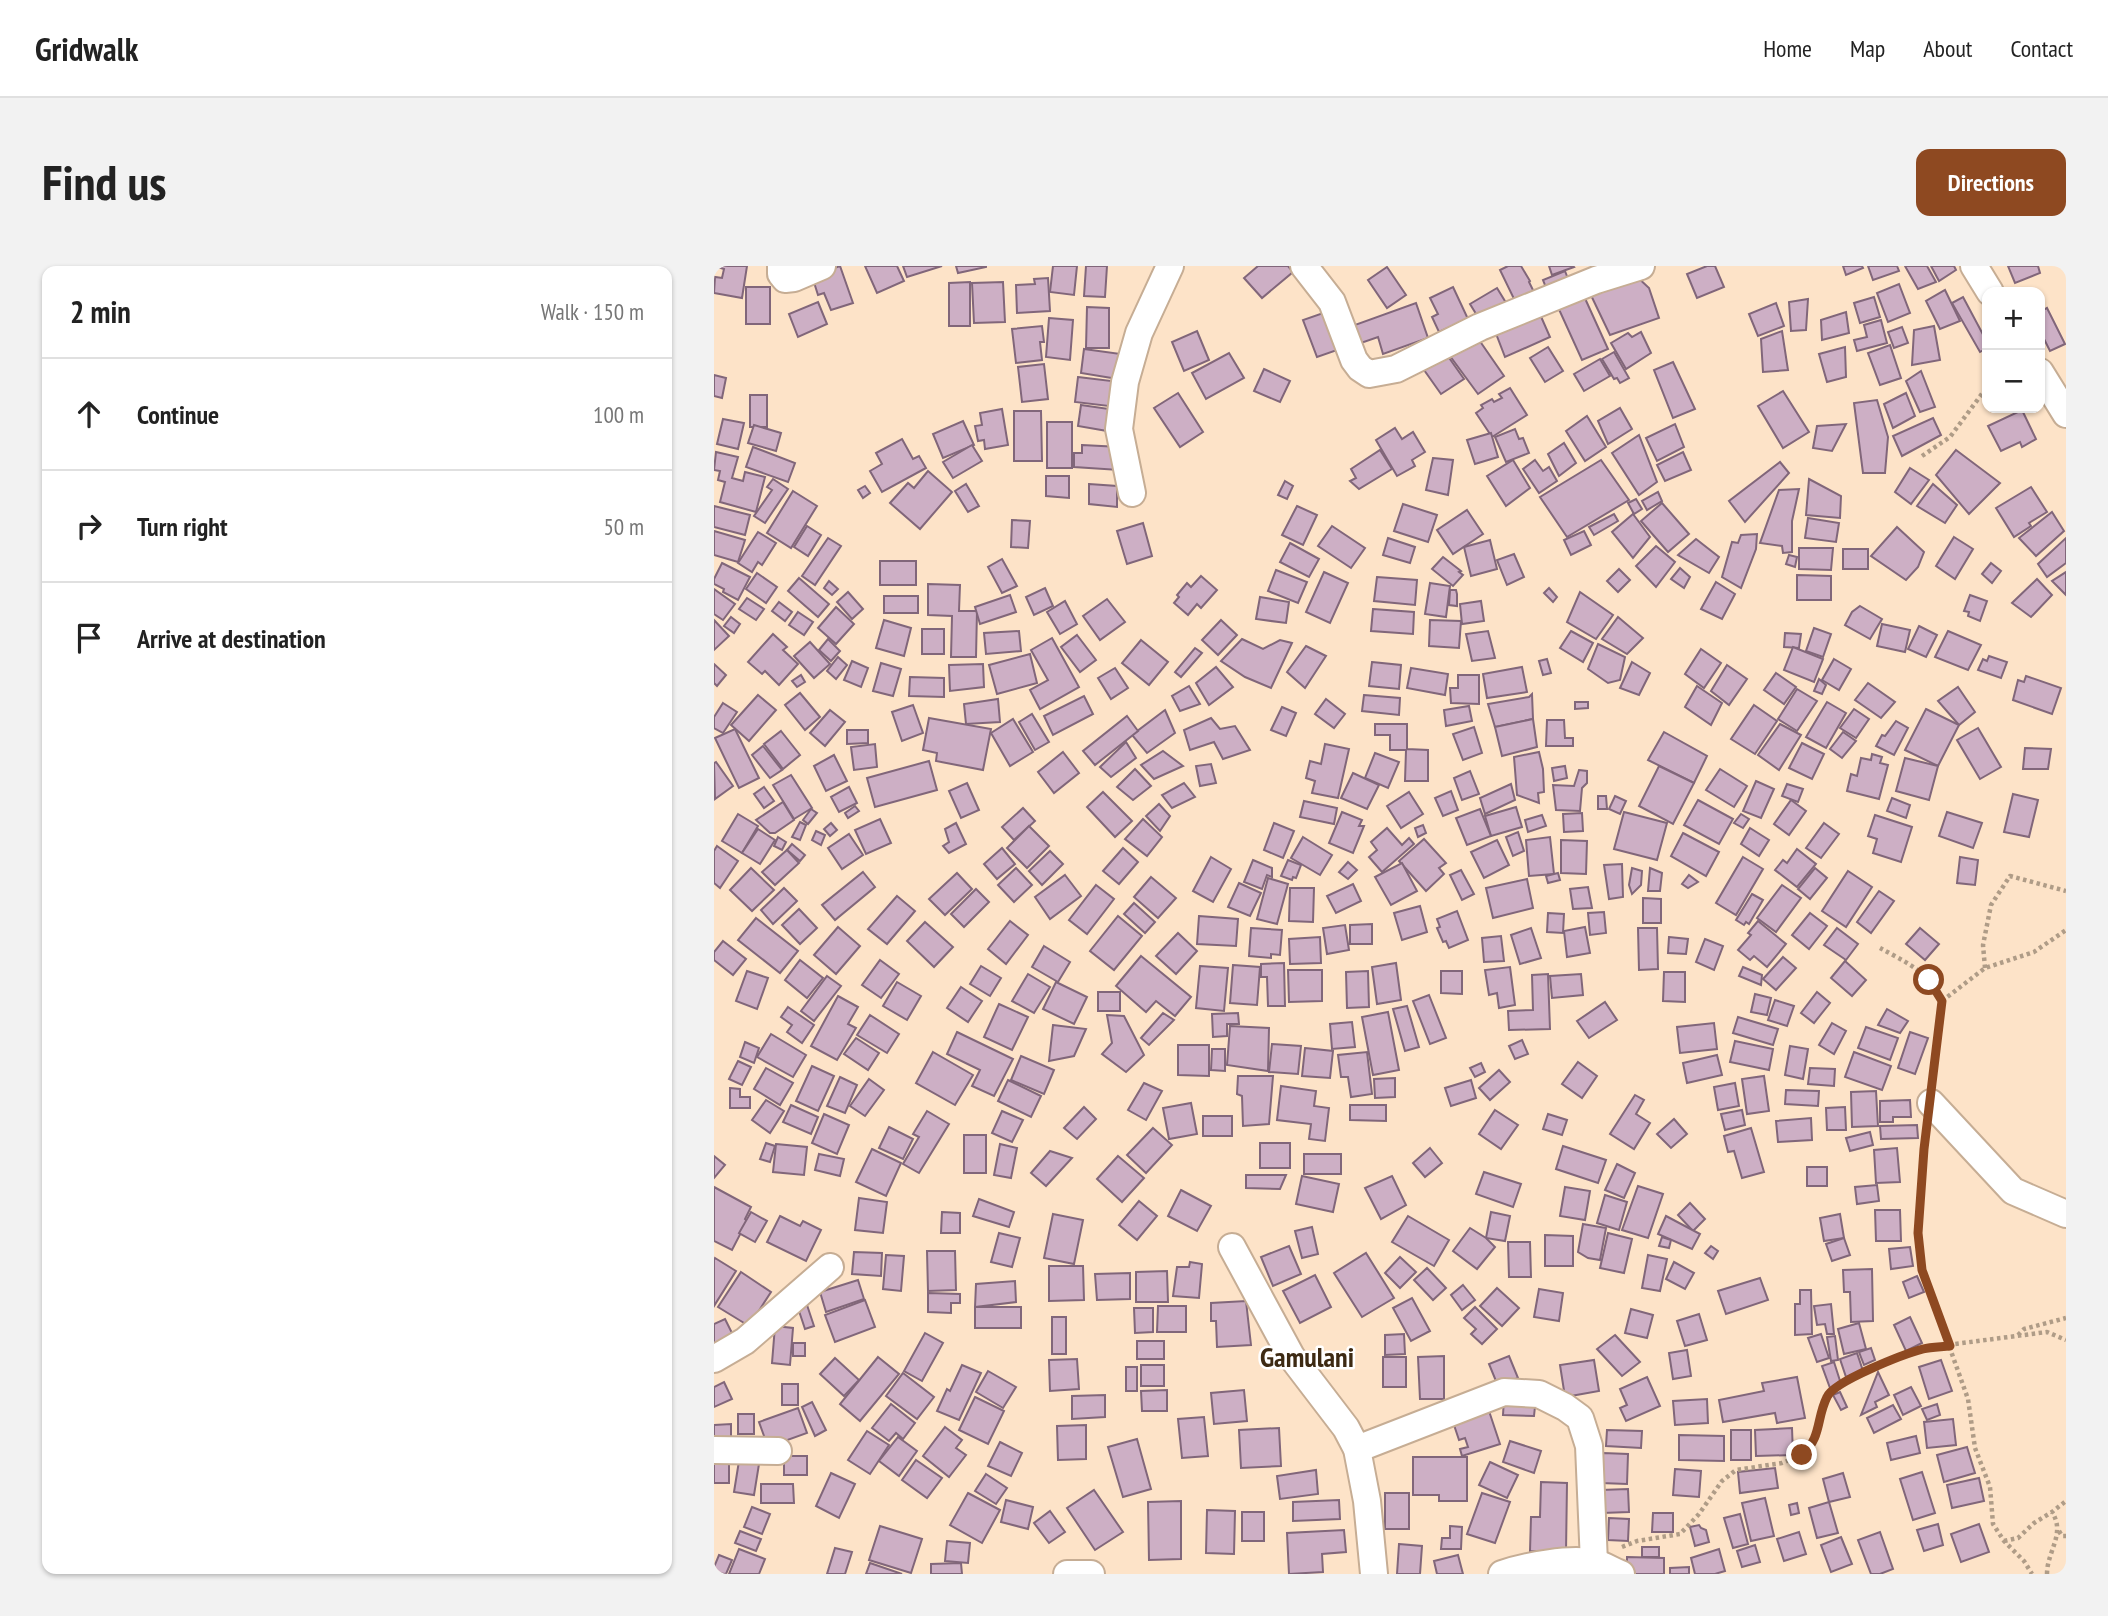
<!DOCTYPE html>
<html lang="en">
<head>
<meta charset="utf-8">
<style>
	body { margin:0; font-family:"PT Sans Narrow",sans-serif; background:#f2f2f2; color:#222 }
	.controls { position:absolute; right:21px; top:21px; display:grid; overflow:hidden; border-radius:14px; box-shadow:0 2px 5px #0004 }
	.controls button { width:63px; height:63px; display:grid; place-items:center; padding:0; border:0; border-bottom:2px solid #e0e0e0; background:#fff; color:#222; font:35px sans-serif }
	.stop { position:absolute; width:21px; height:21px; margin:-16px; border:5px solid #8e4921; border-radius:50%; background:#fff }
	.stop.end { background:#8e4921; border-color:#fff; box-shadow:0 2px 7px #0008 }
	.list { margin:0; padding:0; list-style:none }
	h2 { display:flex; justify-content:space-between; align-items:center; height:91px; margin:0; padding:0 28px; font-size:30px }
	h2 small { font-size:23px; font-weight:400; color:#767676 }
	.list li { display:grid; grid-template-columns:46px 1fr auto; gap:21px; align-items:center; box-sizing:border-box; height:112px; padding:0 28px; border-top:2px solid #e0e0e0 }
	.list b { display:block; font-size:26px; white-space:nowrap }
	.list em { font-size:23px; font-style:normal; color:#767676 }
	.icon { flex:none; width:38px; height:38px; fill:none; stroke:currentColor; stroke-width:2; stroke-linecap:round; stroke-linejoin:round }
	.map { position:relative; flex:none; width:1352px; height:1308px; overflow:hidden; border-radius:14px }
	header { display:flex; align-items:center; gap:42px; box-sizing:border-box; height:98px; padding:0 35px; background:#fff; border-bottom:2px solid #e0e0e0 }
	header strong { font-size:33px }
	nav { display:flex; gap:38px; margin-inline-start:auto; font-size:24px }
	.intro { display:flex; align-items:center; justify-content:space-between; box-sizing:border-box; height:168px; padding:0 42px }
	h1 { margin:0; font-size:49px }
	.button { padding:18px 32px; border-radius:14px; background:#8e4921; color:#fff; font-size:24px; font-weight:700 }
	main { display:flex; gap:42px; padding:0 42px }
	aside { flex:1; background:#fff; border-radius:14px; box-shadow:0 2px 5px #0004 }
	.map>svg:first-child { display:block }
	.building { fill:#cdafc5; stroke:#81667a; stroke-width:2 }
	.lines { fill:none; stroke-linecap:round; stroke-linejoin:round }
	.minor-casing { stroke:#c6ad94; stroke-width:30 }
	.path { stroke:#af9c87; stroke-width:4.5; stroke-dasharray:3.5 3.5; stroke-linecap:butt }
	.minor { stroke:#fff; stroke-width:26 }
	.route { stroke:#8e4921; stroke-width:9 }
	.labels { text-anchor:middle; stroke-width:5; stroke-linejoin:round; paint-order:stroke }
	.quarter-label { font-size:28px; font-weight:bold; fill:#3d2a13; stroke:#fff }
</style>
</head>
<body>
<header>
<strong>Gridwalk</strong>
<nav><a>Home</a><a>Map</a><a>About</a><a>Contact</a></nav>
</header>
<div class="intro"><h1>Find us</h1><a class="button">Directions</a></div>
<main>
<aside>
<h2>2 min<small>Walk · 150 m</small></h2>
<ul class="list">
<li><svg class="icon" aria-label="ahead" viewBox="0 0 24 24"><path d="M12 20V5M6 11l6-6 6 6"/></svg><div><b>Continue</b></div><em>100 m</em></li>
<li><svg class="icon" aria-label="right" viewBox="0 0 24 24"><path d="M7 20v-9h11M14 6l5 5-5 5"/></svg><div><b>Turn right</b></div><em>50 m</em></li>
<li><svg class="icon" aria-label="arrive" viewBox="0 0 24 24"><path d="M6 21V4h12l-3 4 3 4H6"/></svg><div><b>Arrive at destination</b></div></li>
</ul>
</aside>
<div class="map">
<svg width="1352" height="1308" viewBox="0 0 1352 1308">
	<rect width="100%" height="100%" fill="#fde3c8"/>
	<g class="building">
		<polygon points="0,0 33,0 28,32 0,27 1,11 8,12 10,3"/>
		<polygon points="126,0 139,37 117,44 110,27 104,29 98,10"/>
		<polygon points="151,0 183,0 190,15 163,27"/>
		<polygon points="189,0 228,0 193,11"/>
		<polygon points="242,0 272,0 272,1 244,7"/>
		<polygon points="339,0 363,0 360,29 336,26"/>
		<polygon points="372,0 393,0 391,31 370,30"/>
		<polygon points="544,0 574,0 579,6 548,32 530,12"/>
		<polygon points="794,0 807,0 816,15 815,16 820,26 801,35 786,4"/>
		<polygon points="835,0 859,0 860,1 838,9"/>
		<polygon points="993,0 1001,0 1010,21 983,32 973,8"/>
		<polygon points="1129,0 1148,0 1149,2 1132,9"/>
		<polygon points="1154,0 1183,0 1185,5 1159,14"/>
		<polygon points="1191,0 1213,0 1222,16 1204,23"/>
		<polygon points="1217,0 1240,0 1242,4 1225,15"/>
		<polygon points="1294,0 1324,0 1326,7 1301,17"/>
		<polygon points="673,1 692,29 673,42 654,14"/>
		<polygon points="851,5 856,18 833,24 829,14"/>
		<polygon points="920,8 935,22 945,52 896,69 874,23"/>
		<polygon points="334,12 336,45 303,47 302,19 321,18 320,13"/>
		<polygon points="256,16 256,60 235,60 235,17"/>
		<polygon points="289,16 291,56 260,57 258,17"/>
		<polygon points="1185,18 1196,47 1174,56 1163,27"/>
		<rect x="32" y="21" width="24" height="37"/>
		<polygon points="739,21 754,53 725,66 718,51 724,48 716,32"/>
		<polygon points="783,22 794,40 767,56 756,38"/>
		<polygon points="1231,24 1246,55 1226,63 1212,35"/>
		<polygon points="869,28 894,83 868,94 843,39"/>
		<polygon points="1160,31 1166,51 1146,57 1140,37"/>
		<polygon points="1249,31 1273,76 1273,82 1266,86 1238,37"/>
		<polygon points="1094,33 1092,64 1077,65 1075,36"/>
		<polygon points="104,36 113,58 84,71 75,48"/>
		<polygon points="702,37 714,72 669,88 664,71 644,78 638,60"/>
		<polygon points="1062,37 1070,60 1044,70 1035,48"/>
		<polygon points="373,41 395,42 395,82 372,82"/>
		<polygon points="1333,42 1351,78 1336,85 1326,65 1326,46"/>
		<polygon points="615,45 629,82 603,91 589,54"/>
		<polygon points="825,46 836,71 791,91 781,65"/>
		<polygon points="1132,46 1135,67 1108,74 1107,54"/>
		<polygon points="335,52 359,54 356,94 332,91"/>
		<polygon points="1167,54 1173,77 1143,85 1140,74 1153,71 1150,59"/>
		<polygon points="328,60 330,76 326,76 328,94 302,97 298,63"/>
		<polygon points="1220,60 1226,94 1198,99 1200,64"/>
		<polygon points="1188,61 1194,77 1180,82 1174,66"/>
		<polygon points="483,65 495,94 470,105 458,76"/>
		<polygon points="1068,65 1074,104 1049,106 1047,73"/>
		<polygon points="927,66 937,87 912,103 897,77 914,67 918,71"/>
		<polygon points="763,71 790,110 764,128 736,90"/>
		<polygon points="726,79 750,113 727,128 703,94"/>
		<polygon points="1176,79 1187,112 1166,119 1154,87"/>
		<polygon points="834,81 849,105 831,116 816,92"/>
		<polygon points="1131,81 1132,111 1113,116 1105,88"/>
		<polygon points="370,83 414,89 410,114 367,107"/>
		<polygon points="900,86 915,112 906,117 903,112 900,113 888,93"/>
		<polygon points="515,87 530,112 492,133 478,107"/>
		<polygon points="886,93 896,110 870,125 860,108"/>
		<polygon points="959,96 981,143 959,152 940,104"/>
		<polygon points="330,98 334,133 308,136 304,101"/>
		<polygon points="550,103 576,115 566,136 540,125"/>
		<polygon points="1207,105 1221,141 1206,146 1192,115"/>
		<polygon points="0,109 12,112 8,132 0,130"/>
		<polygon points="364,111 406,116 403,141 361,136"/>
		<polygon points="796,122 813,149 778,171 762,147 769,142 767,139 778,133 780,136 788,132 785,128"/>
		<polygon points="1069,125 1095,166 1069,182 1044,140"/>
		<polygon points="464,127 489,166 466,181 440,142"/>
		<polygon points="1192,127 1201,150 1179,162 1170,138"/>
		<rect x="36" y="129" width="17" height="32"/>
		<polygon points="1163,134 1174,171 1171,207 1149,207 1140,137"/>
		<polygon points="367,139 402,144 399,166 364,160"/>
		<polygon points="906,142 918,163 894,178 884,155"/>
		<polygon points="288,143 294,179 271,183 270,174 264,175 261,160 268,159 266,147"/>
		<polygon points="1308,144 1322,173 1308,181 1306,176 1287,185 1274,160"/>
		<polygon points="300,145 327,145 328,195 300,195"/>
		<polygon points="873,150 892,181 871,195 852,165"/>
		<polygon points="1219,152 1227,169 1188,190 1179,170"/>
		<polygon points="9,153 30,157 24,183 3,178"/>
		<polygon points="249,155 260,179 229,192 219,168"/>
		<rect x="333" y="156" width="25" height="46"/>
		<polygon points="961,158 970,181 943,195 932,172"/>
		<polygon points="1132,158 1118,185 1099,182 1103,160"/>
		<polygon points="40,159 67,167 62,185 34,177"/>
		<polygon points="681,162 688,173 699,166 711,186 698,194 701,200 683,210 662,174"/>
		<polygon points="801,163 805,173 809,172 815,187 792,196 781,171"/>
		<polygon points="777,167 784,191 761,198 753,174"/>
		<polygon points="925,169 943,216 925,229 898,187"/>
		<polygon points="188,173 199,193 205,190 212,202 168,226 156,205 168,198 162,187"/>
		<polygon points="850,177 862,197 845,210 834,188"/>
		<polygon points="258,179 268,195 239,212 229,196"/>
		<polygon points="368,179 406,181 405,204 360,201 360,187 368,187"/>
		<polygon points="39,181 81,197 74,216 32,201"/>
		<polygon points="666,184 678,203 645,223 636,215 642,212 637,203"/>
		<polygon points="1242,184 1286,217 1255,248 1222,209"/>
		<polygon points="2,186 24,191 18,212 29,215 31,206 51,211 42,246 6,236 11,216 4,214 6,205 0,204"/>
		<polygon points="969,186 977,204 951,215 943,199"/>
		<polygon points="719,192 739,194 734,229 712,224"/>
		<polygon points="799,194 816,222 792,240 773,210"/>
		<polygon points="821,194 829,205 835,201 843,215 825,227 809,203"/>
		<polygon points="887,194 915,234 853,271 826,231"/>
		<polygon points="1066,196 1075,207 1031,256 1015,235"/>
		<polygon points="1196,202 1215,214 1197,238 1181,226"/>
		<polygon points="214,205 238,226 206,263 176,237 194,217 200,222"/>
		<polygon points="332,210 355,210 355,232 332,230"/>
		<polygon points="59,213 74,223 51,257 40,250 58,224 53,221"/>
		<polygon points="1095,213 1127,230 1126,252 1092,249"/>
		<polygon points="571,215 579,220 573,233 564,229"/>
		<polygon points="252,218 265,240 254,246 241,225"/>
		<polygon points="375,218 403,220 403,241 375,238"/>
		<polygon points="1219,218 1243,239 1231,257 1203,240"/>
		<polygon points="151,220 156,227 149,232 144,224"/>
		<polygon points="1317,221 1333,246 1315,257 1317,260 1300,271 1282,242"/>
		<polygon points="1085,223 1078,255 1078,286 1069,287 1068,280 1046,277 1065,224"/>
		<polygon points="79,225 103,240 77,282 53,267"/>
		<polygon points="944,226 948,235 933,244 928,235"/>
		<polygon points="922,233 928,243 920,248 914,237"/>
		<polygon points="948,237 975,268 954,286 927,255"/>
		<polygon points="689,238 723,249 714,276 680,265"/>
		<polygon points="0,240 36,249 31,269 0,261"/>
		<polygon points="583,240 603,249 589,279 568,269"/>
		<polygon points="753,244 769,268 739,288 723,264"/>
		<polygon points="1338,246 1350,265 1322,290 1305,272"/>
		<polygon points="900,248 904,255 880,269 875,261"/>
		<polygon points="919,248 936,271 919,292 898,266"/>
		<polygon points="1094,252 1125,257 1122,276 1091,272"/>
		<polygon points="298,254 316,255 314,282 297,281"/>
		<polygon points="429,257 438,290 413,298 403,265"/>
		<polygon points="93,260 107,269 94,290 80,281"/>
		<polygon points="618,260 651,282 637,302 604,280"/>
		<polygon points="1183,261 1210,286 1204,301 1192,314 1157,290"/>
		<polygon points="0,265 31,274 24,296 0,289"/>
		<polygon points="870,265 877,279 857,289 850,274"/>
		<polygon points="44,266 62,277 48,299 44,296 38,306 24,297"/>
		<polygon points="1043,268 1042,283 1027,322 1008,311 1018,276 1024,277 1027,269"/>
		<polygon points="1240,271 1259,283 1241,313 1222,300"/>
		<polygon points="114,272 127,280 101,319 88,310"/>
		<polygon points="674,272 701,281 696,297 669,289"/>
		<polygon points="1352,272 1352,297 1333,311 1324,298"/>
		<polygon points="982,273 1005,291 995,307 964,289"/>
		<polygon points="776,274 783,303 757,310 750,281"/>
		<polygon points="576,277 605,293 595,311 566,296"/>
		<polygon points="942,280 961,296 942,321 922,300"/>
		<polygon points="1085,282 1119,282 1117,304 1085,303"/>
		<rect x="1129" y="283" width="25" height="20"/>
		<polygon points="800,288 810,311 793,319 783,294"/>
		<polygon points="1075,289 1083,291 1081,301 1072,298"/>
		<polygon points="729,291 747,305 745,306 749,309 739,320 718,303"/>
		<polygon points="288,293 303,320 288,327 274,301"/>
		<rect x="166" y="295" width="36" height="24"/>
		<polygon points="8,297 36,311 24,334 9,326 10,323 0,318 0,313"/>
		<polygon points="1277,297 1287,305 1278,317 1268,308"/>
		<polygon points="966,302 976,311 970,322 957,313"/>
		<polygon points="905,303 916,314 904,326 893,315"/>
		<polygon points="562,304 593,316 584,337 554,325"/>
		<polygon points="610,306 634,317 616,357 592,346"/>
		<polygon points="1352,306 1352,329 1338,315"/>
		<polygon points="43,307 63,321 52,337 32,323"/>
		<polygon points="1083,309 1117,310 1117,334 1083,334"/>
		<polygon points="487,310 503,324 487,342 483,338 474,349 460,337 465,331 463,329 473,317 477,321"/>
		<polygon points="663,311 703,314 701,339 660,335"/>
		<polygon points="85,312 115,338 104,351 74,325"/>
		<polygon points="1323,313 1338,329 1317,351 1298,337"/>
		<polygon points="115,315 124,323 118,329 110,322"/>
		<polygon points="1002,316 1021,328 1008,353 987,343"/>
		<polygon points="716,317 736,320 732,351 711,348"/>
		<polygon points="214,318 246,319 245,345 263,345 262,391 237,391 238,350 214,349"/>
		<polygon points="331,322 339,340 320,349 312,331"/>
		<polygon points="835,322 843,331 839,336 830,327"/>
		<polygon points="0,323 21,338 9,354 0,348"/>
		<polygon points="736,324 742,324 743,328 743,340 735,339"/>
		<polygon points="134,326 149,343 138,353 123,336"/>
		<polygon points="866,326 899,349 882,373 853,356"/>
		<polygon points="296,329 302,346 266,358 261,341"/>
		<polygon points="1256,329 1273,335 1266,355 1254,350 1255,346 1250,345"/>
		<rect x="170" y="330" width="34" height="17"/>
		<polygon points="546,331 575,336 572,357 542,353"/>
		<polygon points="33,332 50,343 42,354 25,343"/>
		<polygon points="393,333 411,356 386,374 369,350"/>
		<polygon points="351,335 363,358 346,368 333,346"/>
		<polygon points="767,335 770,355 748,358 746,338"/>
		<polygon points="65,336 78,346 71,355 58,345"/>
		<polygon points="1146,340 1168,353 1156,373 1131,359 1138,346"/>
		<polygon points="122,341 140,358 122,378 104,362"/>
		<polygon points="659,343 700,346 699,368 657,365"/>
		<polygon points="84,346 99,356 90,369 75,359"/>
		<polygon points="17,351 26,358 20,367 10,360"/>
		<polygon points="904,351 929,372 913,388 888,373"/>
		<polygon points="0,354 15,370 0,384"/>
		<polygon points="170,354 197,362 190,390 162,382"/>
		<polygon points="507,354 523,369 504,389 488,374"/>
		<polygon points="716,354 747,355 745,382 715,380"/>
		<polygon points="1168,358 1196,364 1191,386 1163,380"/>
		<polygon points="1205,360 1223,369 1212,391 1194,383"/>
		<polygon points="1100,362 1117,368 1109,391 1092,385"/>
		<rect x="208" y="363" width="22" height="25"/>
		<polygon points="305,365 307,385 272,388 270,367"/>
		<polygon points="774,365 781,392 758,395 752,368"/>
		<polygon points="857,365 879,377 869,396 846,382"/>
		<polygon points="1234,365 1267,379 1254,404 1221,391"/>
		<polygon points="1071,367 1087,368 1085,382 1070,381"/>
		<polygon points="59,368 73,381 69,384 84,398 65,419 51,405 48,408 34,396"/>
		<polygon points="363,369 382,394 366,406 347,381"/>
		<polygon points="338,372 365,421 326,443 316,424 334,414 317,384"/>
		<polygon points="114,373 126,385 117,395 105,384"/>
		<polygon points="528,373 549,383 566,374 578,377 557,422 531,411 507,395"/>
		<polygon points="427,374 454,396 435,419 408,397"/>
		<polygon points="96,376 116,398 100,412 80,390"/>
		<polygon points="884,378 911,391 906,414 894,417 874,403"/>
		<polygon points="592,380 612,390 591,422 573,406"/>
		<polygon points="1079,381 1109,393 1100,416 1070,404"/>
		<polygon points="481,382 488,387 467,411 461,406"/>
		<polygon points="987,383 1007,397 990,422 971,408"/>
		<polygon points="316,388 323,417 283,428 275,399"/>
		<polygon points="1275,390 1293,396 1287,412 1264,404 1269,393 1273,395"/>
		<polygon points="124,391 133,399 122,413 113,405"/>
		<polygon points="833,393 837,407 829,409 825,395"/>
		<polygon points="1120,393 1137,403 1125,424 1108,414"/>
		<polygon points="138,395 154,402 147,421 130,414"/>
		<polygon points="658,396 687,399 685,423 655,420"/>
		<polygon points="918,396 936,407 925,429 906,422"/>
		<polygon points="167,397 187,403 179,430 159,425"/>
		<polygon points="0,398 12,409 3,420 0,417"/>
		<polygon points="269,398 270,421 236,425 235,399"/>
		<polygon points="1013,399 1033,413 1015,439 997,425"/>
		<polygon points="502,401 519,421 495,439 482,417"/>
		<polygon points="808,401 813,426 773,432 769,408"/>
		<polygon points="401,402 414,422 397,433 384,412"/>
		<polygon points="697,402 734,408 731,429 693,422"/>
		<polygon points="1062,407 1082,421 1070,438 1050,424"/>
		<polygon points="87,409 91,416 83,421 78,415"/>
		<polygon points="744,409 765,409 765,438 737,437 736,422 744,422"/>
		<polygon points="1312,410 1347,422 1338,448 1299,434 1304,414 1310,416"/>
		<polygon points="196,411 230,412 230,431 195,430"/>
		<polygon points="1105,413 1112,419 1108,428 1100,425"/>
		<polygon points="1154,417 1181,436 1167,452 1141,434"/>
		<polygon points="475,420 486,438 466,445 458,430"/>
		<polygon points="983,420 1008,437 997,459 971,441"/>
		<polygon points="1244,421 1261,446 1245,459 1224,435"/>
		<polygon points="1083,423 1103,435 1083,465 1064,453"/>
		<polygon points="86,427 106,451 91,464 71,439"/>
		<polygon points="818,428 819,453 781,461 774,438 815,431"/>
		<polygon points="44,429 62,444 35,475 17,459"/>
		<polygon points="650,429 686,432 685,449 648,445"/>
		<polygon points="370,430 379,448 339,469 330,450"/>
		<polygon points="284,433 286,456 252,458 250,438"/>
		<polygon points="612,433 631,448 620,462 601,448"/>
		<polygon points="861,436 874,436 874,442 861,443"/>
		<polygon points="1113,436 1132,447 1112,482 1092,471"/>
		<polygon points="9,437 23,446 9,467 0,462 0,451"/>
		<polygon points="199,439 209,467 188,475 178,446"/>
		<polygon points="1040,439 1063,455 1041,488 1017,473"/>
		<polygon points="755,440 758,455 732,460 730,444"/>
		<polygon points="568,441 582,447 572,470 557,464"/>
		<polygon points="1140,443 1155,453 1142,472 1126,462"/>
		<polygon points="1212,443 1245,459 1224,500 1191,484"/>
		<polygon points="116,444 131,456 111,480 96,467"/>
		<polygon points="451,444 461,467 433,487 418,469"/>
		<polygon points="318,448 335,476 321,484 305,456"/>
		<polygon points="413,450 424,465 381,499 369,485"/>
		<polygon points="215,452 277,463 269,504 222,495 223,487 209,484"/>
		<polygon points="497,452 506,463 521,460 536,484 509,493 500,476 476,484 470,464"/>
		<polygon points="299,453 319,486 296,500 277,467"/>
		<polygon points="819,453 823,481 788,490 781,461"/>
		<polygon points="833,454 850,454 851,472 859,472 859,480 832,480"/>
		<polygon points="1182,455 1194,462 1180,489 1162,480 1168,469 1171,470"/>
		<polygon points="661,458 693,458 693,483 714,484 714,515 691,515 692,484 676,484 676,469 661,469"/>
		<polygon points="1066,458 1087,469 1065,504 1044,489"/>
		<polygon points="760,461 768,487 749,494 739,468"/>
		<polygon points="1264,462 1287,501 1266,513 1243,474"/>
		<polygon points="21,463 45,512 25,522 1,472"/>
		<polygon points="133,464 154,464 154,477 133,478"/>
		<polygon points="67,465 86,489 69,503 50,478"/>
		<polygon points="950,466 993,490 980,517 934,494"/>
		<polygon points="1129,466 1142,475 1128,492 1116,483"/>
		<polygon points="412,476 422,492 397,511 386,501"/>
		<polygon points="1088,477 1110,488 1098,513 1075,502"/>
		<polygon points="161,478 163,501 140,504 137,481"/>
		<polygon points="611,478 635,483 624,532 598,527 601,515 592,512 596,495 607,498"/>
		<polygon points="49,480 68,504 56,512 38,489"/>
		<polygon points="1311,482 1337,483 1334,503 1309,503"/>
		<polygon points="449,485 469,500 440,513 427,499"/>
		<polygon points="349,486 365,507 340,527 324,506"/>
		<polygon points="825,486 829,503 830,526 824,527 825,537 803,529 800,491"/>
		<polygon points="661,487 685,496 674,522 651,512"/>
		<polygon points="1158,488 1168,491 1166,497 1174,499 1165,533 1133,525 1137,508 1143,510 1147,492 1157,494"/>
		<polygon points="120,489 133,515 112,525 100,500"/>
		<polygon points="1191,492 1224,500 1215,534 1182,525"/>
		<polygon points="215,495 223,524 161,541 153,512"/>
		<polygon points="2,496 19,520 1,533 0,497"/>
		<polygon points="497,498 502,517 486,520 482,500"/>
		<polygon points="851,500 853,512 840,515 838,502"/>
		<polygon points="945,500 980,517 959,558 925,540"/>
		<polygon points="421,503 437,520 419,534 403,521"/>
		<polygon points="1006,503 1033,520 1020,541 992,524"/>
		<polygon points="865,504 873,505 873,517 868,522 866,545 842,544 839,519 860,520"/>
		<polygon points="756,505 765,528 748,534 740,512"/>
		<polygon points="639,507 665,519 653,543 627,532"/>
		<polygon points="77,509 98,542 80,553 59,519"/>
		<polygon points="1042,515 1060,523 1047,552 1029,545"/>
		<polygon points="253,517 265,544 247,552 235,525"/>
		<polygon points="470,517 481,531 458,542 448,529"/>
		<polygon points="797,518 801,534 771,548 766,532"/>
		<polygon points="1073,518 1089,523 1084,536 1068,530"/>
		<polygon points="50,521 60,535 50,542 40,528"/>
		<polygon points="135,521 143,537 125,546 117,531"/>
		<polygon points="737,525 744,544 729,550 721,532"/>
		<polygon points="389,526 418,555 401,571 373,541"/>
		<polygon points="695,526 709,548 687,562 673,540"/>
		<polygon points="1299,528 1324,534 1315,571 1290,566"/>
		<polygon points="884,530 892,530 893,543 884,543"/>
		<polygon points="901,530 912,535 906,548 895,543"/>
		<polygon points="1178,532 1196,539 1192,552 1173,545"/>
		<polygon points="984,534 1019,553 1005,578 970,559"/>
		<polygon points="1077,534 1092,545 1075,569 1060,558"/>
		<polygon points="590,535 623,542 620,558 586,551"/>
		<polygon points="69,536 80,554 61,567 56,567 42,554"/>
		<polygon points="445,538 456,550 446,565 432,550"/>
		<polygon points="141,540 145,545 134,552 131,547"/>
		<polygon points="802,541 808,561 777,570 771,550"/>
		<polygon points="309,542 321,555 300,574 288,561"/>
		<polygon points="97,543 103,547 94,558 89,554"/>
		<polygon points="766,543 777,570 753,579 742,552"/>
		<polygon points="628,546 648,554 645,560 650,560 639,587 615,577"/>
		<polygon points="910,546 953,557 943,594 900,583"/>
		<polygon points="1233,546 1268,557 1259,582 1225,570"/>
		<polygon points="868,547 869,565 850,566 849,548"/>
		<polygon points="24,548 44,560 28,587 8,575"/>
		<polygon points="1027,548 1035,553 1029,562 1020,557"/>
		<polygon points="828,549 832,560 814,566 811,554"/>
		<polygon points="1161,549 1198,561 1187,596 1159,587 1163,573 1154,570"/>
		<polygon points="166,553 177,577 152,588 141,564"/>
		<polygon points="429,553 448,571 433,590 411,573"/>
		<polygon points="86,556 92,559 86,574 78,571"/>
		<polygon points="117,557 123,564 116,570 110,563"/>
		<polygon points="242,557 252,578 235,587 229,580 235,576 231,563"/>
		<polygon points="560,557 580,565 569,592 550,584"/>
		<polygon points="1110,557 1125,568 1107,592 1092,582"/>
		<polygon points="709,559 712,567 704,571 701,562"/>
		<polygon points="315,560 335,580 313,602 293,582"/>
		<polygon points="673,562 688,579 695,572 700,578 668,606 655,591 663,584 657,576"/>
		<polygon points="1036,562 1055,574 1045,590 1027,578"/>
		<polygon points="44,563 61,574 46,598 28,587"/>
		<polygon points="102,565 111,569 107,579 98,574"/>
		<polygon points="804,566 810,585 799,590 792,571"/>
		<polygon points="969,567 1005,586 992,610 957,590"/>
		<polygon points="135,568 149,589 128,603 114,582"/>
		<polygon points="64,571 72,576 68,584 60,580"/>
		<polygon points="589,571 618,589 606,609 577,592"/>
		<polygon points="836,571 840,608 815,610 812,574"/>
		<polygon points="710,573 732,597 725,602 730,608 712,625 685,595"/>
		<polygon points="783,574 795,599 770,612 757,586"/>
		<polygon points="847,574 873,575 872,608 847,607"/>
		<polygon points="78,578 91,589 86,595 73,584"/>
		<polygon points="3,580 24,595 6,622 0,617 0,585"/>
		<polygon points="288,582 301,598 283,613 270,598"/>
		<polygon points="409,582 424,596 405,618 389,605"/>
		<polygon points="1083,583 1102,598 1083,621 1061,604 1069,594 1073,597"/>
		<polygon points="73,584 85,597 61,619 48,606"/>
		<polygon points="336,585 349,598 328,619 315,605"/>
		<polygon points="497,591 517,603 499,636 479,625"/>
		<polygon points="1029,591 1049,603 1022,649 1002,637"/>
		<polygon points="1246,591 1264,594 1261,619 1243,617"/>
		<polygon points="539,594 558,602 558,611 553,609 548,623 530,616"/>
		<polygon points="574,594 587,599 582,612 579,611 578,614 567,610"/>
		<polygon points="634,596 643,604 634,613 625,606"/>
		<polygon points="688,597 703,625 677,639 661,611"/>
		<polygon points="908,598 909,631 895,633 890,599"/>
		<polygon points="37,602 60,624 38,645 16,624"/>
		<polygon points="302,602 318,619 300,636 284,619"/>
		<polygon points="918,602 928,605 927,619 918,628 915,619"/>
		<polygon points="936,602 948,607 946,625 934,625"/>
		<polygon points="1101,602 1113,612 1096,633 1084,623"/>
		<polygon points="747,604 760,628 748,634 736,609"/>
		<polygon points="1134,605 1158,621 1132,661 1108,645"/>
		<polygon points="149,606 161,621 121,654 108,639"/>
		<polygon points="243,607 258,623 231,649 215,633"/>
		<polygon points="844,607 846,614 834,617 832,610"/>
		<polygon points="351,609 367,630 336,653 321,631"/>
		<polygon points="975,609 984,616 974,622 968,618"/>
		<polygon points="437,611 462,632 444,652 420,631"/>
		<polygon points="554,612 574,618 563,658 543,653"/>
		<polygon points="813,613 819,642 779,652 772,622"/>
		<polygon points="525,617 547,627 536,650 514,641"/>
		<polygon points="639,618 647,635 622,647 613,630"/>
		<polygon points="382,619 400,633 373,668 355,654"/>
		<polygon points="1068,619 1087,632 1062,666 1043,652"/>
		<polygon points="874,621 878,642 859,643 856,623"/>
		<polygon points="70,622 83,635 59,658 47,644"/>
		<polygon points="576,622 600,622 599,656 575,655"/>
		<polygon points="262,623 275,636 250,661 237,648"/>
		<polygon points="1165,625 1180,635 1157,667 1143,656"/>
		<polygon points="1038,628 1049,634 1035,658 1032,656 1030,659 1022,654"/>
		<polygon points="183,630 201,645 173,678 154,663"/>
		<polygon points="929,632 947,633 947,657 929,657"/>
		<polygon points="420,637 441,656 431,667 410,648"/>
		<polygon points="706,640 713,666 688,674 680,647"/>
		<polygon points="85,643 103,662 86,678 68,659"/>
		<polygon points="743,645 754,674 735,682 732,675 729,676 723,662 726,661 723,653"/>
		<polygon points="890,646 892,667 876,669 874,647"/>
		<polygon points="834,647 850,648 849,667 833,666"/>
		<polygon points="1096,647 1113,660 1095,683 1078,669"/>
		<polygon points="404,650 428,670 400,704 376,685"/>
		<polygon points="485,650 524,653 522,680 483,678"/>
		<polygon points="42,652 84,685 66,707 24,674"/>
		<polygon points="296,655 314,669 292,698 274,683"/>
		<polygon points="1044,655 1072,678 1053,701 1040,690 1036,694 1024,684 1037,669 1034,667"/>
		<polygon points="211,656 239,681 220,701 193,675"/>
		<polygon points="658,658 658,678 636,678 636,659"/>
		<polygon points="631,659 635,684 613,688 609,662"/>
		<polygon points="124,661 146,680 122,708 100,689"/>
		<polygon points="871,661 876,687 853,691 850,665"/>
		<polygon points="537,662 568,664 566,689 557,688 557,692 535,690"/>
		<polygon points="817,662 827,692 806,698 797,669"/>
		<polygon points="924,662 943,662 944,703 925,704"/>
		<polygon points="1123,662 1144,678 1132,694 1110,679"/>
		<polygon points="1206,662 1225,678 1211,694 1192,678"/>
		<polygon points="464,667 483,685 462,708 442,690"/>
		<polygon points="787,670 790,695 770,696 768,672"/>
		<polygon points="606,671 607,697 576,698 575,673"/>
		<polygon points="955,671 974,673 972,688 954,687"/>
		<polygon points="991,673 1009,680 1000,704 982,696"/>
		<polygon points="9,675 32,693 19,709 0,694 0,686"/>
		<polygon points="330,680 356,696 344,716 318,701"/>
		<polygon points="427,690 477,731 461,750 442,735 432,746 402,720"/>
		<polygon points="1069,691 1082,702 1062,724 1049,713"/>
		<polygon points="86,694 109,712 93,732 71,714"/>
		<polygon points="166,694 185,708 167,732 148,719"/>
		<polygon points="1131,695 1152,714 1138,730 1117,712"/>
		<polygon points="570,697 571,740 554,740 553,711 547,711 547,698"/>
		<polygon points="682,697 687,734 663,738 658,701"/>
		<polygon points="519,699 546,701 543,739 516,737"/>
		<polygon points="267,700 287,712 276,730 256,718"/>
		<polygon points="486,700 514,702 510,745 482,742"/>
		<polygon points="796,701 801,739 785,742 783,727 775,729 771,704"/>
		<polygon points="1029,701 1048,709 1047,719 1025,710"/>
		<polygon points="574,704 608,704 608,735 575,736"/>
		<polygon points="33,705 54,712 43,743 22,735"/>
		<polygon points="654,705 655,741 633,742 632,706"/>
		<polygon points="727,705 748,705 748,728 727,727"/>
		<polygon points="950,706 971,706 971,736 949,735"/>
		<polygon points="314,708 336,721 320,747 298,735"/>
		<polygon points="834,708 836,763 795,764 794,745 819,744 818,709"/>
		<polygon points="867,708 869,729 838,732 836,710"/>
		<polygon points="113,710 127,720 100,755 87,745"/>
		<polygon points="183,716 207,730 193,754 169,740"/>
		<polygon points="342,716 373,731 360,758 329,743"/>
		<polygon points="247,721 268,735 254,756 233,742"/>
		<rect x="384" y="726" width="22" height="19"/>
		<polygon points="1103,726 1116,737 1100,757 1087,747"/>
		<polygon points="1041,728 1057,732 1053,749 1037,746"/>
		<polygon points="715,729 732,772 716,778 699,735"/>
		<polygon points="124,730 144,741 134,758 142,762 123,794 97,780"/>
		<polygon points="1061,734 1080,740 1073,760 1054,754"/>
		<polygon points="891,736 903,754 875,772 863,755"/>
		<polygon points="285,738 314,751 298,784 270,771"/>
		<polygon points="693,740 705,781 691,785 679,743"/>
		<polygon points="74,741 100,759 88,777 73,766 78,759 67,751"/>
		<polygon points="1173,743 1194,755 1186,767 1164,759"/>
		<polygon points="674,746 685,804 659,809 648,751"/>
		<polygon points="449,747 460,754 435,779 427,772"/>
		<polygon points="524,747 525,758 513,758 513,770 499,771 498,748"/>
		<polygon points="156,749 185,768 173,787 143,769"/>
		<polygon points="393,749 410,750 430,789 412,806 388,788 398,777"/>
		<polygon points="1024,751 1064,763 1059,779 1019,767"/>
		<polygon points="638,756 641,781 618,783 616,758"/>
		<polygon points="1000,757 1003,783 966,787 963,761"/>
		<polygon points="1118,757 1132,765 1120,788 1105,779"/>
		<polygon points="339,759 372,763 360,790 335,795"/>
		<polygon points="516,760 555,762 554,805 513,799"/>
		<polygon points="1152,761 1184,772 1176,794 1144,782"/>
		<polygon points="243,766 299,793 280,830 258,820 266,804 233,788"/>
		<polygon points="1196,766 1214,772 1201,808 1184,802"/>
		<polygon points="57,768 92,789 79,811 43,791"/>
		<polygon points="142,772 165,787 154,804 130,788"/>
		<polygon points="808,774 814,788 801,793 795,780"/>
		<polygon points="1021,775 1059,783 1055,804 1016,796"/>
		<polygon points="31,776 45,782 40,797 26,791"/>
		<polygon points="558,778 587,780 584,808 555,806"/>
		<polygon points="464,779 495,779 495,810 464,809"/>
		<polygon points="1076,780 1094,783 1089,813 1071,809"/>
		<polygon points="591,782 619,785 616,812 588,810"/>
		<polygon points="498,783 511,783 511,805 497,804"/>
		<polygon points="219,786 259,809 241,839 202,817"/>
		<polygon points="653,786 658,828 637,831 634,811 627,811 624,789"/>
		<polygon points="1140,786 1177,800 1168,824 1131,811"/>
		<polygon points="1003,789 1008,809 973,817 969,797"/>
		<polygon points="307,790 340,804 330,828 297,814"/>
		<polygon points="24,795 37,801 28,819 15,813"/>
		<polygon points="864,796 883,810 868,832 848,818"/>
		<polygon points="767,797 771,806 761,811 756,802"/>
		<polygon points="98,800 120,810 104,845 82,835"/>
		<polygon points="52,802 79,817 66,839 40,823"/>
		<polygon points="1096,802 1121,803 1120,820 1094,818"/>
		<polygon points="785,804 796,816 776,834 765,822"/>
		<polygon points="524,810 559,810 555,858 529,860 528,830 523,828"/>
		<polygon points="1050,810 1055,845 1033,848 1028,813"/>
		<polygon points="126,811 143,819 131,847 113,840"/>
		<polygon points="681,812 681,831 661,832 660,813"/>
		<polygon points="155,813 170,824 151,850 136,840"/>
		<polygon points="294,814 327,830 317,851 284,835"/>
		<polygon points="757,814 762,832 737,840 731,822"/>
		<polygon points="430,817 448,825 432,854 414,844"/>
		<polygon points="1021,817 1025,840 1004,844 1000,821"/>
		<polygon points="567,820 602,825 600,840 615,842 611,875 595,873 597,858 563,854"/>
		<polygon points="16,822 26,823 26,831 36,831 36,842 16,842"/>
		<polygon points="1072,824 1105,825 1104,840 1071,838"/>
		<polygon points="1162,825 1164,860 1138,861 1137,826"/>
		<polygon points="921,829 930,834 922,848 936,857 920,883 896,868"/>
		<polygon points="52,834 70,845 56,867 38,854"/>
		<polygon points="1196,834 1197,851 1179,851 1179,856 1166,856 1166,835"/>
		<polygon points="477,837 483,868 455,873 449,842"/>
		<polygon points="77,839 104,851 97,868 69,856"/>
		<polygon points="636,839 672,839 672,855 636,854"/>
		<polygon points="370,841 382,853 363,873 350,862"/>
		<polygon points="1131,841 1132,864 1113,864 1112,842"/>
		<polygon points="781,844 804,859 787,883 765,868"/>
		<polygon points="1028,844 1031,859 1011,864 1007,848"/>
		<polygon points="213,845 235,858 205,907 189,898 205,871 199,868"/>
		<polygon points="288,845 309,854 298,876 278,867"/>
		<polygon points="110,848 135,859 123,888 98,877"/>
		<polygon points="834,848 853,854 848,869 829,863"/>
		<rect x="489" y="850" width="29" height="20"/>
		<polygon points="1097,852 1098,874 1064,876 1062,855"/>
		<polygon points="960,853 973,868 957,882 943,868"/>
		<polygon points="1203,859 1204,872 1167,873 1166,860"/>
		<polygon points="175,861 199,873 189,893 165,882"/>
		<polygon points="439,862 458,879 432,907 413,889"/>
		<polygon points="1037,862 1050,906 1028,912 1020,885 1014,886 1010,870"/>
		<polygon points="1156,866 1159,879 1136,885 1132,872"/>
		<rect x="250" y="869" width="22" height="38"/>
		<polygon points="52,877 61,880 56,896 46,893"/>
		<rect x="546" y="877" width="30" height="25"/>
		<polygon points="62,878 93,881 90,909 59,906"/>
		<polygon points="286,878 303,882 297,912 280,909"/>
		<polygon points="849,880 892,894 884,917 842,903"/>
		<polygon points="716,882 728,897 711,911 699,897"/>
		<polygon points="1183,882 1186,916 1162,917 1160,884"/>
		<polygon points="158,883 187,897 172,930 142,916"/>
		<polygon points="336,885 358,892 332,920 317,907"/>
		<polygon points="105,888 130,893 126,910 101,904"/>
		<rect x="590" y="888" width="37" height="20"/>
		<polygon points="0,890 11,899 0,912"/>
		<polygon points="404,890 430,912 408,936 383,913"/>
		<polygon points="903,898 921,907 910,932 891,924"/>
		<rect x="1093" y="901" width="20" height="19"/>
		<polygon points="770,906 807,918 799,941 762,928"/>
		<polygon points="532,909 572,909 566,923 532,922"/>
		<polygon points="588,910 625,918 619,946 582,938"/>
		<polygon points="678,910 692,939 667,953 651,922"/>
		<polygon points="1163,919 1165,935 1143,938 1141,921"/>
		<polygon points="924,920 949,928 934,972 908,964"/>
		<polygon points="0,921 37,941 31,953 33,955 18,984 0,975"/>
		<polygon points="851,921 876,925 871,954 846,950"/>
		<polygon points="467,924 497,940 483,965 454,950"/>
		<polygon points="891,929 913,936 905,964 883,957"/>
		<polygon points="145,932 173,936 169,967 141,964"/>
		<polygon points="265,933 300,946 295,961 259,950"/>
		<polygon points="425,935 443,950 423,974 405,959"/>
		<polygon points="976,937 991,953 979,965 964,949"/>
		<polygon points="1161,944 1186,944 1187,975 1162,975"/>
		<polygon points="37,946 53,955 41,976 25,967"/>
		<polygon points="228,946 246,947 246,967 227,967"/>
		<polygon points="777,946 796,950 791,975 772,972"/>
		<polygon points="339,948 369,954 360,998 330,992"/>
		<polygon points="1126,948 1130,972 1110,975 1106,952"/>
		<polygon points="66,950 86,960 89,955 107,964 92,995 53,976"/>
		<polygon points="694,950 735,974 720,1000 678,976"/>
		<polygon points="952,950 986,968 978,983 944,968"/>
		<polygon points="869,958 892,962 886,994 874,992 864,986"/>
		<polygon points="598,961 604,988 588,992 581,965"/>
		<polygon points="756,962 772,972 781,981 763,1003 739,985"/>
		<polygon points="285,967 306,972 298,1001 277,996"/>
		<polygon points="894,967 918,973 910,1007 886,1002"/>
		<polygon points="831,969 859,970 859,1000 831,1000"/>
		<polygon points="948,971 957,974 955,982 945,980"/>
		<polygon points="1130,972 1136,989 1118,995 1112,978"/>
		<polygon points="794,976 816,976 817,1011 795,1011"/>
		<polygon points="575,980 587,1008 559,1020 547,991"/>
		<polygon points="997,980 1004,985 999,993 991,987"/>
		<polygon points="1196,981 1199,1000 1177,1003 1175,983"/>
		<polygon points="213,985 241,985 242,1024 214,1025"/>
		<polygon points="140,986 168,987 167,1010 138,1008"/>
		<polygon points="652,987 680,1032 648,1051 620,1007"/>
		<polygon points="172,989 190,990 187,1025 169,1023"/>
		<polygon points="934,989 953,993 946,1025 928,1022"/>
		<polygon points="686,991 702,1006 686,1022 671,1007"/>
		<polygon points="1,992 22,1005 0,1040 0,994"/>
		<polygon points="476,996 488,998 485,1032 459,1030 463,1001 475,1001"/>
		<polygon points="960,996 980,1007 971,1023 952,1013"/>
		<polygon points="335,1000 369,1000 370,1034 335,1035"/>
		<polygon points="713,1002 732,1022 719,1034 700,1014"/>
		<polygon points="1158,1003 1159,1055 1137,1056 1136,1026 1130,1026 1129,1004"/>
		<polygon points="453,1005 454,1036 422,1036 422,1006"/>
		<polygon points="27,1006 57,1026 35,1060 4,1041"/>
		<polygon points="416,1007 416,1033 383,1034 381,1008"/>
		<polygon points="601,1009 617,1041 586,1057 569,1025"/>
		<polygon points="1203,1010 1210,1026 1195,1032 1189,1016"/>
		<polygon points="1046,1012 1054,1034 1012,1048 1004,1025"/>
		<polygon points="144,1014 150,1033 112,1046 106,1026"/>
		<polygon points="301,1015 302,1036 261,1041 262,1018"/>
		<polygon points="749,1019 761,1034 748,1044 737,1029"/>
		<polygon points="783,1022 805,1042 788,1060 766,1040"/>
		<polygon points="825,1023 849,1027 845,1055 820,1051"/>
		<polygon points="1086,1024 1097,1024 1098,1068 1081,1069 1081,1038 1086,1038"/>
		<polygon points="214,1027 246,1028 246,1037 237,1037 237,1047 214,1046"/>
		<polygon points="698,1032 716,1065 697,1075 679,1042"/>
		<polygon points="151,1034 161,1061 121,1076 111,1049"/>
		<polygon points="532,1035 537,1079 503,1081 502,1055 497,1055 497,1037"/>
		<polygon points="1117,1038 1120,1068 1113,1068 1111,1058 1103,1059 1100,1040"/>
		<polygon points="93,1039 100,1060 91,1063 84,1042"/>
		<polygon points="444,1040 472,1040 472,1066 443,1066"/>
		<rect x="261" y="1041" width="46" height="21"/>
		<polygon points="761,1041 783,1063 768,1078 757,1068 762,1063 750,1052"/>
		<polygon points="420,1042 439,1042 439,1066 421,1067"/>
		<polygon points="917,1043 939,1049 933,1072 911,1067"/>
		<polygon points="985,1048 993,1074 971,1080 963,1055"/>
		<rect x="338" y="1051" width="14" height="37"/>
		<polygon points="1196,1051 1208,1077 1192,1085 1180,1059"/>
		<polygon points="11,1053 20,1071 0,1081 0,1058"/>
		<polygon points="1145,1057 1152,1083 1130,1088 1124,1063"/>
		<polygon points="61,1060 79,1062 76,1099 58,1097"/>
		<polygon points="211,1067 229,1077 208,1115 190,1105"/>
		<polygon points="690,1068 691,1088 671,1089 671,1069"/>
		<polygon points="1107,1068 1115,1092 1103,1096 1094,1072"/>
		<polygon points="901,1069 926,1096 908,1110 883,1083"/>
		<polygon points="1121,1070 1124,1094 1117,1095 1113,1071"/>
		<rect x="423" y="1075" width="27" height="18"/>
		<rect x="79" y="1077" width="12" height="13"/>
		<polygon points="1157,1082 1161,1094 1150,1099 1145,1086"/>
		<polygon points="973,1084 977,1110 959,1113 955,1087"/>
		<polygon points="1143,1087 1149,1105 1132,1111 1126,1093"/>
		<polygon points="730,1090 730,1133 706,1133 704,1091"/>
		<polygon points="795,1090 804,1112 784,1120 775,1098"/>
		<polygon points="164,1091 185,1108 146,1155 126,1138"/>
		<rect x="669" y="1091" width="23" height="30"/>
		<polygon points="121,1092 145,1114 130,1130 106,1108"/>
		<polygon points="363,1093 365,1123 336,1125 335,1094"/>
		<polygon points="880,1094 885,1125 851,1131 846,1099"/>
		<polygon points="1227,1094 1238,1125 1215,1133 1205,1101"/>
		<polygon points="1120,1096 1127,1118 1116,1122 1108,1100"/>
		<polygon points="248,1099 267,1107 245,1154 223,1145 233,1123 236,1125"/>
		<rect x="427" y="1099" width="23" height="21"/>
		<rect x="412" y="1101" width="11" height="24"/>
		<polygon points="274,1105 302,1121 289,1142 262,1126"/>
		<polygon points="1164,1106 1175,1129 1161,1136 1163,1141 1147,1149"/>
		<polygon points="189,1107 220,1131 203,1153 172,1130"/>
		<polygon points="933,1111 946,1140 912,1155 906,1142 913,1139 906,1123"/>
		<polygon points="1083,1111 1091,1152 1063,1157 1061,1147 1009,1156 1005,1134 1050,1125 1048,1117"/>
		<polygon points="10,1116 18,1133 0,1141 0,1121"/>
		<rect x="68" y="1118" width="16" height="21"/>
		<polygon points="1197,1121 1207,1140 1189,1149 1180,1129"/>
		<polygon points="453,1124 453,1145 428,1145 427,1125"/>
		<polygon points="530,1124 533,1155 500,1158 497,1127"/>
		<polygon points="1126,1126 1133,1141 1127,1144 1119,1129"/>
		<polygon points="391,1129 391,1151 358,1153 358,1130"/>
		<polygon points="261,1131 290,1145 274,1178 245,1164"/>
		<polygon points="822,1131 820,1150 789,1149 790,1132"/>
		<polygon points="993,1133 994,1157 961,1159 959,1135"/>
		<polygon points="98,1136 112,1164 101,1170 88,1141"/>
		<polygon points="177,1138 201,1157 189,1173 182,1167 175,1175 158,1162"/>
		<polygon points="1223,1138 1226,1149 1213,1154 1208,1143"/>
		<polygon points="1179,1139 1187,1153 1160,1167 1153,1152"/>
		<polygon points="84,1142 93,1167 54,1181 45,1156"/>
		<polygon points="774,1142 786,1178 748,1190 746,1183 754,1181 751,1172 745,1174 738,1153"/>
		<rect x="24" y="1148" width="16" height="20"/>
		<polygon points="490,1151 494,1190 468,1192 464,1153"/>
		<polygon points="1239,1153 1242,1179 1213,1182 1210,1156"/>
		<polygon points="17,1158 17,1176 0,1176 0,1159"/>
		<polygon points="372,1159 372,1193 344,1194 343,1160"/>
		<polygon points="231,1161 248,1174 242,1182 252,1189 235,1211 209,1190"/>
		<polygon points="565,1162 567,1200 527,1202 525,1164"/>
		<polygon points="1078,1162 1079,1189 1042,1190 1041,1164"/>
		<polygon points="893,1164 928,1165 927,1182 892,1180"/>
		<rect x="1017" y="1164" width="20" height="30"/>
		<polygon points="153,1165 175,1179 156,1208 134,1194"/>
		<polygon points="965,1169 1010,1170 1010,1195 965,1194"/>
		<polygon points="1202,1170 1206,1187 1177,1194 1173,1177"/>
		<polygon points="184,1171 203,1185 185,1210 165,1195"/>
		<polygon points="423,1173 437,1223 409,1231 394,1181"/>
		<polygon points="796,1175 827,1185 820,1207 789,1196"/>
		<polygon points="286,1176 308,1187 297,1210 274,1200"/>
		<polygon points="1253,1181 1261,1207 1230,1216 1223,1189"/>
		<polygon points="889,1187 914,1188 913,1218 887,1217"/>
		<rect x="70" y="1190" width="23" height="19"/>
		<polygon points="699,1191 753,1191 753,1235 725,1235 725,1229 699,1229"/>
		<polygon points="202,1194 228,1212 213,1232 188,1214"/>
		<polygon points="25,1195 45,1198 40,1229 20,1226"/>
		<rect x="0" y="1196" width="15" height="21"/>
		<polygon points="776,1196 804,1209 793,1232 765,1219"/>
		<polygon points="1061,1202 1064,1222 1026,1227 1024,1206"/>
		<polygon points="961,1203 987,1205 985,1231 959,1229"/>
		<polygon points="602,1204 604,1228 566,1233 563,1210"/>
		<polygon points="1208,1206 1221,1247 1199,1254 1186,1213"/>
		<polygon points="117,1207 141,1218 125,1252 102,1240"/>
		<polygon points="1129,1207 1136,1231 1115,1236 1109,1213"/>
		<polygon points="272,1208 293,1222 282,1238 261,1225"/>
		<polygon points="1265,1212 1270,1235 1238,1242 1233,1219"/>
		<polygon points="827,1216 853,1217 852,1286 816,1285 817,1251 826,1251"/>
		<polygon points="47,1218 79,1218 80,1237 47,1237"/>
		<polygon points="914,1223 915,1246 888,1247 887,1224"/>
		<polygon points="380,1224 409,1266 381,1284 353,1242"/>
		<polygon points="254,1227 286,1244 268,1277 236,1259"/>
		<rect x="671" y="1227" width="24" height="36"/>
		<polygon points="768,1227 796,1236 781,1277 753,1268"/>
		<polygon points="1051,1232 1060,1270 1037,1275 1028,1237"/>
		<polygon points="292,1234 319,1241 314,1263 287,1256"/>
		<polygon points="625,1234 626,1253 579,1255 579,1236"/>
		<polygon points="467,1235 467,1293 435,1294 434,1236"/>
		<polygon points="1115,1236 1124,1267 1103,1272 1095,1242"/>
		<polygon points="1083,1237 1085,1247 1077,1249 1075,1239"/>
		<polygon points="38,1241 56,1248 48,1268 30,1261"/>
		<polygon points="493,1244 521,1245 520,1288 492,1287"/>
		<polygon points="336,1245 351,1266 335,1277 320,1257"/>
		<rect x="528" y="1246" width="22" height="29"/>
		<polygon points="939,1247 959,1247 959,1266 938,1266"/>
		<polygon points="1026,1248 1034,1278 1019,1282 1010,1252"/>
		<polygon points="895,1252 915,1253 914,1275 894,1274"/>
		<polygon points="1224,1258 1229,1279 1210,1285 1203,1264"/>
		<polygon points="1265,1258 1275,1286 1247,1296 1237,1268"/>
		<polygon points="985,1259 987,1262 992,1264 995,1276 981,1280 976,1261"/>
		<polygon points="166,1260 208,1273 197,1307 155,1294"/>
		<polygon points="736,1260 748,1261 747,1283 727,1283 728,1272 736,1272"/>
		<polygon points="630,1264 632,1286 608,1288 609,1306 575,1308 573,1267"/>
		<polygon points="26,1265 47,1273 42,1285 21,1277"/>
		<polygon points="1085,1266 1092,1288 1070,1295 1063,1273"/>
		<polygon points="1166,1266 1179,1303 1166,1308 1157,1308 1144,1274"/>
		<polygon points="1127,1271 1138,1298 1117,1306 1107,1279"/>
		<polygon points="233,1275 256,1277 254,1297 231,1295"/>
		<polygon points="685,1278 708,1280 706,1308 683,1308"/>
		<polygon points="1041,1279 1046,1296 1028,1301 1023,1285"/>
		<rect x="928" y="1281" width="17" height="10"/>
		<polygon points="121,1282 138,1286 131,1308 113,1308"/>
		<polygon points="25,1283 51,1293 45,1308 15,1308"/>
		<polygon points="1005,1283 1011,1305 1001,1308 981,1308 977,1292"/>
		<polygon points="5,1289 18,1294 12,1308 0,1307 0,1301"/>
		<polygon points="744,1289 749,1308 723,1308 720,1295"/>
		<polygon points="913,1291 950,1292 950,1308 913,1308"/>
		<polygon points="156,1297 188,1308 152,1308"/>
		<polygon points="247,1297 248,1308 217,1308 217,1298"/>
		<polygon points="975,1301 975,1308 956,1308 956,1302"/>
	</g>
	<g class="lines">
		<defs>
			<g id="minor">
				<polyline points="67,0 67,8 71,13 80,12 108,0"/>
				<polyline points="590,0 618,36 640,94 646,102 655,108 682,103 766,61 882,14 927,0"/>
				<polyline points="1260,0 1276,26"/>
				<polyline points="1326,106 1352,148"/>
				<polyline points="418,227 405,163 411,116 425,67 456,0"/>
				<polyline points="1217,837 1299,925 1352,948"/>
				<polyline points="518,981 577,1090 632,1162 643,1183 653,1235 660,1308"/>
				<polyline points="0,1093 31,1075 116,1001"/>
				<polyline points="643,1183 790,1126 825,1128 851,1141 866,1152 875,1180 880,1297"/>
				<polyline points="0,1184 64,1185"/>
				<polyline points="353,1308 377,1308"/>
				<path d="M788,1308C811,1300 858,1291 881,1297C890,1299 898,1305 907,1308"/>
			</g>
		</defs>
		<use href="#minor" class="minor-casing"/>
		<g class="path">
			<polyline points="1208,190 1236,171 1273,121"/>
			<path d="M1166,682C1188,694 1221,709 1228,735C1230,745 1221,798 1220,812"/>
			<polyline points="1271,702 1269,679 1277,639 1296,610 1352,625"/>
			<polyline points="1228,735 1271,702 1320,686 1352,664"/>
			<polyline points="1212,869 1204,967 1208,1004 1254,1133 1261,1182 1276,1221 1279,1258 1290,1275 1310,1295 1318,1308"/>
			<polyline points="1304,1069 1310,1063 1352,1052"/>
			<polyline points="1345,1265 1348,1270 1352,1270"/>
			<polyline points="1290,1275 1304,1272 1320,1257 1338,1246 1352,1235"/>
			<polyline points="908,1281 923,1275 966,1268 985,1248 1008,1215 1022,1204 1068,1197 1088,1189 1099,1179 1113,1129 1140,1111 1210,1082 1333,1066 1352,1074"/>
			<path d="M1333,1308C1333,1285 1352,1268 1338,1246"/>
		</g>
		<use href="#minor" class="minor"/>
	</g>
	<g class="lines">
		<path class="route" d="M1088,1189C1108,1171 1102,1153 1113,1131C1120,1115 1190,1088 1209,1083C1217,1081 1227,1081 1236,1080L1208,1004L1204,967L1210,883L1228,735L1215,714"/>
	</g>
	<g class="labels">
		<g class="quarter-label">
			<text x="593" y="1101">Gamulani</text>
		</g>
	</g>
</svg>
<div class="controls">
<button>+</button>
<button>−</button>
</div>
<div class="stop" style="left:1215px;top:714px"></div>
<div class="stop end" style="left:1088px;top:1189px"></div>
</div>
</main>
</body>
</html>
